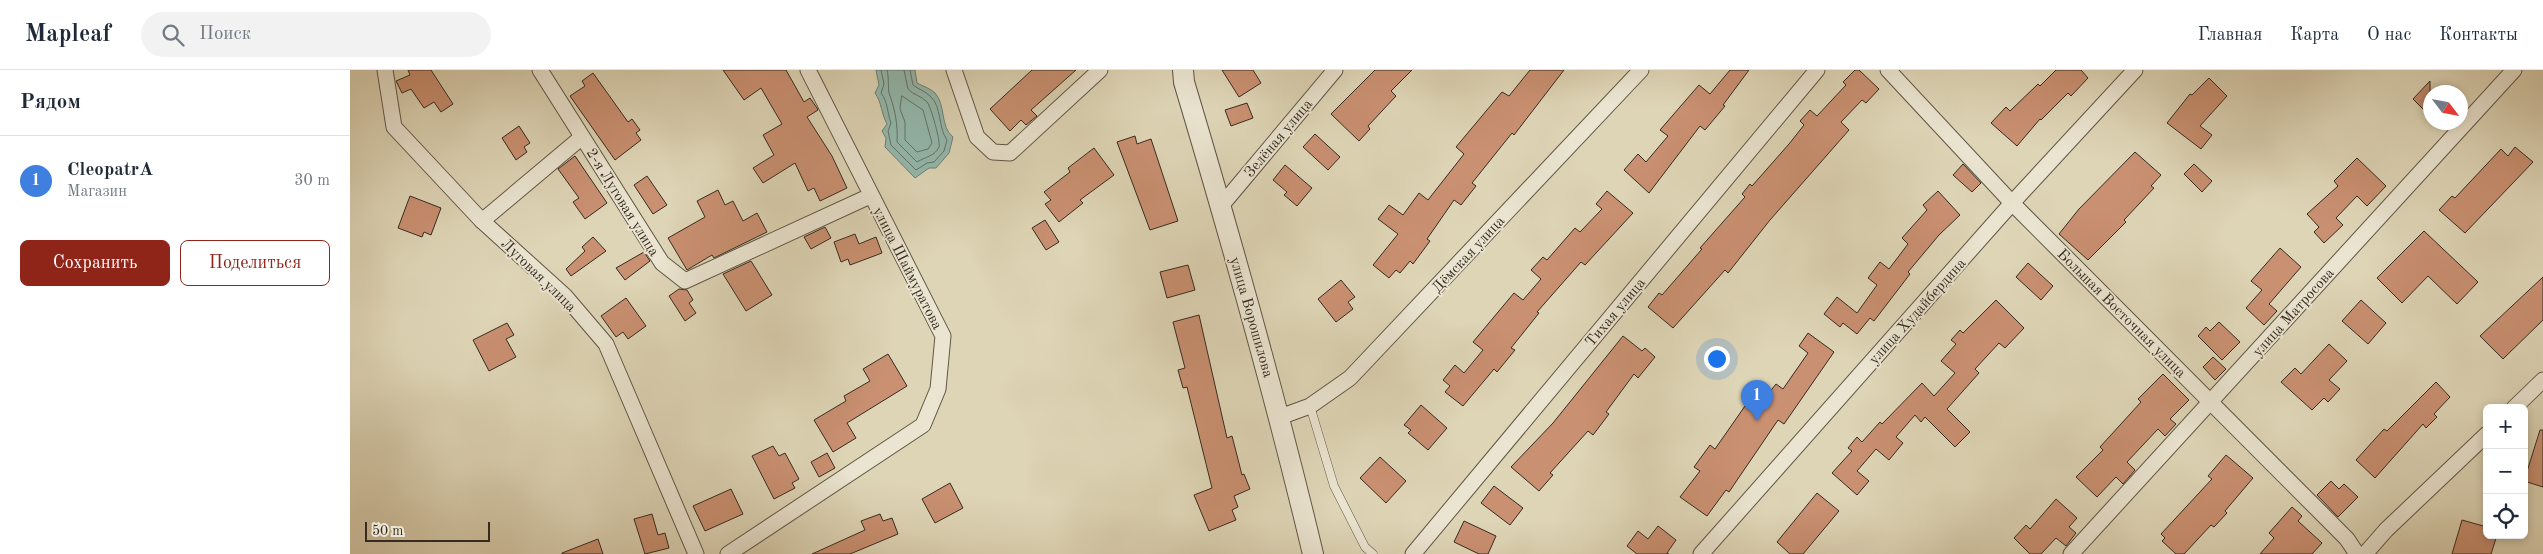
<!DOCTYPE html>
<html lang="ru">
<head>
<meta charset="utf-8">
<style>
	body { margin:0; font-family:"Old Standard TT",serif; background:#f2f2f3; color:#1f2937 }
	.controls { position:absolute; right:15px; bottom:15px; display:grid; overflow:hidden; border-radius:8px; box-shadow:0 2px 8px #0003 }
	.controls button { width:45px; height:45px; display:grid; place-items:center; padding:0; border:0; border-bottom:1px solid #e0e1e3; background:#fff; color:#1f2937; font:25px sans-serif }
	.compass { position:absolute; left:2073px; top:15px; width:45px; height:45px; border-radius:50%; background:#fff; box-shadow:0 2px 8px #0003; rotate:122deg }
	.scale { position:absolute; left:15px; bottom:12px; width:125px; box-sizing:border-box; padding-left:5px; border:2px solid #362b21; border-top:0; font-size:14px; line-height:18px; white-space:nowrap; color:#362b21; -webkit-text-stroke:4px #eae4d0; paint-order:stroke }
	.you { position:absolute; left:1366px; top:288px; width:18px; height:18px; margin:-12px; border:4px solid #fff; border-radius:50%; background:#1a73e8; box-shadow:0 0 0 8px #1a73e833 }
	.badge { display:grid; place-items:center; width:32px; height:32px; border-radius:50%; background:#8f2418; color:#fff; font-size:16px; font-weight:700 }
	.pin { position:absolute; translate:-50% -41px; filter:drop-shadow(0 1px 2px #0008) }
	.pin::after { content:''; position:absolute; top:26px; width:18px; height:15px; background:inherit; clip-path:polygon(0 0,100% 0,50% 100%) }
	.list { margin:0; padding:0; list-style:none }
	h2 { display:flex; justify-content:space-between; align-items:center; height:65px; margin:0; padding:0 20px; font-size:21px }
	h2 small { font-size:16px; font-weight:400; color:#747a83 }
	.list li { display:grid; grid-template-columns:32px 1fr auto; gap:15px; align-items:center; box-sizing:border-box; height:90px; padding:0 20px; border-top:1px solid #e0e1e3 }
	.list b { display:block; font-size:19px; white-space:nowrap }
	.list p { margin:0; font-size:16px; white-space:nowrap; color:#747a83 }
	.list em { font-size:16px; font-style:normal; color:#747a83 }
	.actions { display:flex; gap:10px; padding:15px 20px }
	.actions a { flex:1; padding:11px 0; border:1px solid #8f2418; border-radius:8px; text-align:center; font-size:18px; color:#8f2418 }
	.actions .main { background:#8f2418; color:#fff }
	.icon { flex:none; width:28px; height:28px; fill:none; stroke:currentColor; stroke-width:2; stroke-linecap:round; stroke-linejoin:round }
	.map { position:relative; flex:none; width:2193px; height:484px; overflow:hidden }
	header { display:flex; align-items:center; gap:30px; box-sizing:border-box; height:70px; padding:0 25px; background:#fff; border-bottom:1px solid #e0e1e3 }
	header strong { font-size:24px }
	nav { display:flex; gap:28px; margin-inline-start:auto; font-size:18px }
	.search { width:350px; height:45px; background:#f2f2f3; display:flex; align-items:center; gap:12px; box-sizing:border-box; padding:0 18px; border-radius:28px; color:#747a83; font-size:19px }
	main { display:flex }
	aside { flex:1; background:#fff }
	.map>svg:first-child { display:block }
	.water { fill:#93b9ae; stroke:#6e8076 }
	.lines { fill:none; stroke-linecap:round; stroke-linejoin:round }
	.shore { stroke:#647268; stroke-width:1 }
	.building { fill:#c99071; stroke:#362b21 }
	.service-casing { stroke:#605646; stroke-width:9 }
	.minor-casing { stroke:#605646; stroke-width:17 }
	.tertiary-casing { stroke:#605646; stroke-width:22 }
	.service { stroke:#eae4d0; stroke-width:8 }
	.minor { stroke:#eae4d0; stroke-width:15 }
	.tertiary { stroke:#eae4d0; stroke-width:20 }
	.labels { text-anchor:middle; stroke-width:4; stroke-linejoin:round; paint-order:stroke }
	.street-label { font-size:15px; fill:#362b21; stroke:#eae4d0 }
</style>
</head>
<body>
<header>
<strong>Mapleaf</strong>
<div class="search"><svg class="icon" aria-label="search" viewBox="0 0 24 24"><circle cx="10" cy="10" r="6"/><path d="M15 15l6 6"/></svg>Поиск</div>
<nav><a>Главная</a><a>Карта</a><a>О нас</a><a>Контакты</a></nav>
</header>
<main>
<aside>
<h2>Рядом<small></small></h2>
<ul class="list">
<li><span class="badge" style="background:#3f7fe0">1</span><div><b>CleopatrA</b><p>Магазин</p></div><em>30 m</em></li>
</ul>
<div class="actions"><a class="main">Сохранить</a><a>Поделиться</a></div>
</aside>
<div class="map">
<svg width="2193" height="484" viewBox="0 0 2193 484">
	<rect width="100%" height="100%" fill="#ded5b6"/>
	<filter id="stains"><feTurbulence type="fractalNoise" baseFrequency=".004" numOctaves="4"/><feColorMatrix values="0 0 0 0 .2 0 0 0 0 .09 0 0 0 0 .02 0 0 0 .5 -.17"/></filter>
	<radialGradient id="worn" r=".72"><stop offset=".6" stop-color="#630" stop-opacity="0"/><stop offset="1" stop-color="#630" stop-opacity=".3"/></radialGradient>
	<path class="water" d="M526,0H565L567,13C572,16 580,18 585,23C596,35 590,57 603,67L599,83L586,98H579L565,108L535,77L536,68L532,61L537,54C531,43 532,33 525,23L529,15Z"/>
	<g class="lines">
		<g class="shore">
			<path d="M531,0L534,14L531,23C538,32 537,42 541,53L538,61L541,75L566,100L577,93L584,92L594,81L597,70C588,58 592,36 580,26C575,21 568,19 563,15L560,0"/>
			<path d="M537,0C539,7 538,19 539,23C545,39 548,55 547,72L567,92C575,87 585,86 589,77C591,73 581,36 577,32C572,26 563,25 558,19L554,0"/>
			<polygon points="552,26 573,40 582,73 578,79 567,82 555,70 555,52 550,39"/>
		</g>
	</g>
	<g class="building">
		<polygon points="58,0 81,0 103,34 91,42 84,32 74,38 61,19 52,23 46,11 60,5"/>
		<polygon points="373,0 436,0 454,32 460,28 467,38 468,40 457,47 482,86 497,118 470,131 464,118 458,121 445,93 413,113 403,98 424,85 413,65 432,54 411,18 394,30"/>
		<polygon points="682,0 726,0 681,40 687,46 676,55 671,50 660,61 640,39"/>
		<polygon points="872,0 903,0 911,13 889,27"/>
		<polygon points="1025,0 1062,0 1041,21 1046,26 1018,56 1020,59 1009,71 981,44"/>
		<polygon points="1180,0 1214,0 1164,65 1162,63 1122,113 1126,116 1111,135 1104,130 1077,169 1080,171 1063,194 1060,191 1050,203 1046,200 1039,208 1023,195 1048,164 1028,149 1039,135 1053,145 1069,123 1078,130 1114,84 1106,77 1152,22 1159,26"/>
		<polygon points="1380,0 1399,0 1373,35 1375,36 1355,60 1350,56 1299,123 1274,100 1288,84 1296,92 1318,66 1310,60 1349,15 1360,24"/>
		<polygon points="1505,0 1509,0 1529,19 1516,33 1512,30 1491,52 1499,60 1420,150 1378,203 1375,200 1323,258 1298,237 1309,223 1312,225 1352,179 1350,178 1395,127 1392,124 1400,114 1402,116 1439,74 1454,55 1450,51 1460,40 1467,46 1496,15 1493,12"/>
		<polygon points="1706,0 1731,0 1738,8 1721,26 1718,23 1691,50 1690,49 1667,76 1641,53 1656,37 1660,41 1688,14 1690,16"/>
		<polygon points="243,3 278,52 282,49 290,60 286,63 291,70 265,90 220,26 235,16 232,11"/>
		<polygon points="1859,8 1877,26 1850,56 1862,65 1851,79 1817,53 1840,24 1842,25"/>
		<polygon points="2080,11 2080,46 2063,29"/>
		<polygon points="897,33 903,48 881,56 875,40"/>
		<polygon points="169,56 180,73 174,77 177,82 166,90 152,68"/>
		<polygon points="965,64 990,87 978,100 953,77"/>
		<polygon points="785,66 787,74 801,69 828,151 800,160 767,72"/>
		<polygon points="2165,77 2183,92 2115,163 2089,140 2102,126 2105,128 2151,79 2158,86"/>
		<polygon points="744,78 764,105 730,130 733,133 709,152 695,134 701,130 694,122 720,102 718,98"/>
		<polygon points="1785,82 1811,105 1801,116 1804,118 1774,150 1776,152 1738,190 1709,164 1729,139"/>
		<polygon points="225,86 257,133 235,149 223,132 229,128 208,99"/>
		<polygon points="2007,88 2036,116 2017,136 2007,126 1986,148 1993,155 1974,173 1964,162 1969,157 1957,144 1988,116 1984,111"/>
		<polygon points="1613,94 1631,113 1622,122 1603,105"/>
		<polygon points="1844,94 1862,111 1852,122 1834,104"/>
		<polygon points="935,95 962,118 947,136 934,125 937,122 923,110"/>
		<polygon points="297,106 317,135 303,144 284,115"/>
		<polygon points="368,120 375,135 383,131 393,151 407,143 417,162 364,188 362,185 337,200 318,168 355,147 347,131"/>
		<polygon points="1257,121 1283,143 1235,195 1231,192 1187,242 1189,243 1161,278 1165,280 1147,302 1144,299 1113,336 1095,322 1100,316 1093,310 1105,295 1114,303 1133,280 1123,272 1164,223 1173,230 1191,209 1181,200 1193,187 1197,190 1225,158 1230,162 1252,139 1246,134"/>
		<polygon points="1588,121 1610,145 1589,165 1558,202 1560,204 1524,251 1520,248 1507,264 1493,253 1490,257 1474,244 1487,227 1507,243 1527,215 1518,208 1530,192 1539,199 1558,174 1552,168 1577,140 1573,135"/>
		<polygon points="60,126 91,138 81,165 74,162 72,167 48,158"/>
		<polygon points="695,150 709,172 696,180 682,158"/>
		<polygon points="475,157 481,168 461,179 454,167"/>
		<polygon points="2074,161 2128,212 2107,234 2078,206 2052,233 2027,208"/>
		<polygon points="505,164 509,174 526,167 532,183 500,195 498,189 491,192 484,172"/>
		<polygon points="243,167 256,181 221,206 216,199 235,181 232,177"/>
		<polygon points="1930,178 1951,197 1919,234 1927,241 1914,255 1896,238 1912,220 1901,211"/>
		<polygon points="294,182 300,191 275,210 266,198"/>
		<polygon points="401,191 422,225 396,241 373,204"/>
		<polygon points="1678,193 1703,216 1691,230 1666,207"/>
		<polygon points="838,195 845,220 817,228 810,202"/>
		<polygon points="2193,207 2193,250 2153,289 2130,266"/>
		<polygon points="991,210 1005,227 998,232 1003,239 986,252 968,229"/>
		<polygon points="329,219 337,220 343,230 339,233 346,243 335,251 319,226"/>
		<polygon points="276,228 296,256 278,269 273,262 266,267 251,246"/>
		<polygon points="1646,230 1674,258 1655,278 1649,273 1625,299 1629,303 1597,339 1620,362 1605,377 1575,347 1571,352 1565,345 1546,367 1553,373 1539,390 1526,379 1507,401 1519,411 1507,425 1482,403 1502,381 1498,378 1507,367 1512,372 1530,352 1532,354 1572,313 1584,326 1605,303 1591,291 1606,274 1601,270 1610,260 1613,263"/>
		<polygon points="2011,230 2036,253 2018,274 1992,251"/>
		<polygon points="849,245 877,368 882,366 892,405 894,404 900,419 884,426 888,437 882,440 886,450 859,461 844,425 862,418 837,317 833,318 828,300 835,298 823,252"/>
		<polygon points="1869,252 1890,272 1872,290 1848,266 1856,257 1860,261"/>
		<polygon points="157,253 164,265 156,269 166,287 139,301 123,270"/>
		<polygon points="1458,263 1484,282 1434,354 1428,350 1379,422 1376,420 1357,446 1330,427 1350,401 1344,397 1360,375 1365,379 1395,336 1399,339 1413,320 1418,324 1426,314 1433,319 1458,283 1449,276"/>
		<polygon points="1273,266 1292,281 1295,278 1305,287 1288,308 1284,304 1256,342 1259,344 1243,365 1238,361 1200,403 1203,405 1189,421 1161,397 1203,353"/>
		<polygon points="1979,274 1997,291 1979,310 1990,319 1978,332 1974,328 1962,340 1931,312 1945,298 1951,304"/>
		<polygon points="538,284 557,316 497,353 506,368 483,382 464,350 496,331 494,326 520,311 513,299"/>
		<polygon points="1863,287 1876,299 1865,310 1853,297"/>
		<polygon points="1813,304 1839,330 1820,349 1826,354 1815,366 1808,359 1777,392 1785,400 1773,414 1766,407 1747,427 1726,407 1753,380 1750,377 1791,332 1788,329"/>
		<polygon points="2086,312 2100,327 2084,344 2087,347 2076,358 2073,354 2025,408 2006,390 2034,359 2037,361"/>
		<polygon points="1071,335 1097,358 1078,380 1058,363 1061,360 1054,355"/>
		<polygon points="2190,360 2193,360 2193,417 2174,411"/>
		<polygon points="423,376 429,386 435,383 449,409 442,413 445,418 424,429 402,386"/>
		<polygon points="477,383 485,398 469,407 461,392"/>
		<polygon points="1876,385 1903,408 1875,441 1877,443 1864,457 1861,455 1834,484 1826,484 1812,471 1815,468 1811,464 1862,409 1858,406"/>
		<polygon points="1030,387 1056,411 1036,433 1010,408"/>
		<polygon points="1981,411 1989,419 1994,414 2008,427 1988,447 1967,425"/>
		<polygon points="600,413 613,438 585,453 572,429"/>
		<polygon points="1144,416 1173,438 1160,455 1131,433"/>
		<polygon points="381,419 393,444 355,461 343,436"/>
		<polygon points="1467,423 1489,441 1453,484 1440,484 1427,472"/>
		<polygon points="1706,429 1727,448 1719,457 1726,463 1716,476 1706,468 1691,484 1680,484 1664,468 1676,455 1680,459"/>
		<polygon points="1942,437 1952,446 1948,451 1972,473 1962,484 1910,484 1924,468 1919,463"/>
		<polygon points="302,444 308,465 315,463 319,478 295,484 284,449"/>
		<polygon points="530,444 533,451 542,448 548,464 500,484 462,484 515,460 511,451"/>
		<polygon points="2112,450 2137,457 2137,465 2147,465 2141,484 2102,484"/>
		<polygon points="1114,451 1146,466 1138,484 1129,484 1104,472"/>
		<polygon points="1308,456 1326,470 1317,483 1319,484 1287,484 1277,476 1288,461 1298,469"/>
		<polygon points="248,469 253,484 212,484 212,483"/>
	</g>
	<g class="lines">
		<defs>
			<polyline id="service" points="960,336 984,416 1015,477 1023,484"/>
			<g id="minor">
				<polyline points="35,0 44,57 132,151 215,226 256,274 346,484"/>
				<polyline points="190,0 312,193 335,211 520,126"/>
				<polyline points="604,0 627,67 643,82 660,83 750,0"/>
				<polyline points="1538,0 1662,133 1997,469 2007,484"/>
				<polyline points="871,136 985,0"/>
				<polyline points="132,151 232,67"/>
				<polyline points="2164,338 2193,310"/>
				<polyline points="930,347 960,336 1000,308 1291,0"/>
				<polyline points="378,484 573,355 588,319 593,266 458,0"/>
				<polyline points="1063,484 1467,0"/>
				<polyline points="1351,484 1662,133 1785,0"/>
				<polyline points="1721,484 2164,0"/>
				<polyline points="2015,484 2036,460 2137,364"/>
			</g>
			<path id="tertiary" d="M833,0L834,12C881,169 925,325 963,484"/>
		</defs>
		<use href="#service" class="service-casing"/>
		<use href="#minor" class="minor-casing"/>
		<use href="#tertiary" class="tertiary-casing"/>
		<use href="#service" class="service"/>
		<use href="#minor" class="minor"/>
		<use href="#tertiary" class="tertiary"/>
	</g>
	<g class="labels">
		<g class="street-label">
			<text transform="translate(928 68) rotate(-50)" y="5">Зелёная улица</text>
			<text transform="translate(273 132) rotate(58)" y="5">2-я Луговая улица</text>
			<text transform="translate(1118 184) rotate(-47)" y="5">Дёмская улица</text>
			<text transform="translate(558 198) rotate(63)" y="5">улица Шаймуратова</text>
			<text transform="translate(189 205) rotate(44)" y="5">Луговая улица</text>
			<text transform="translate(1567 241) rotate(-48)" y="5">улица Худайбердина</text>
			<text transform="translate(1265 242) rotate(-50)" y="5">Тихая улица</text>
			<text transform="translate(1943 242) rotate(-48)" y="5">улица Матросова</text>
			<text transform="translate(1772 243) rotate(45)" y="5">Большая Восточная улица</text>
			<text transform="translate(902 247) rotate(74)" y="5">улица Ворошилова</text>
		</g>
	</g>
	<rect width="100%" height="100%" filter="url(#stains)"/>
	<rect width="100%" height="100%" fill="url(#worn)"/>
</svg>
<div class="controls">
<button>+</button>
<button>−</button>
<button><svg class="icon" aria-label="locate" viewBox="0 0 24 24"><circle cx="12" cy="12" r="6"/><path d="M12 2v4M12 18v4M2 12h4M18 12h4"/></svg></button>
</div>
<svg class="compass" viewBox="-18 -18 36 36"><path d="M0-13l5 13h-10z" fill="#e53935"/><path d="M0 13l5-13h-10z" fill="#747a83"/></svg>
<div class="scale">50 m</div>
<div class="you"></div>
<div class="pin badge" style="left:1407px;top:351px;background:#3f7fe0">1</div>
</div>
</main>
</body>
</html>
